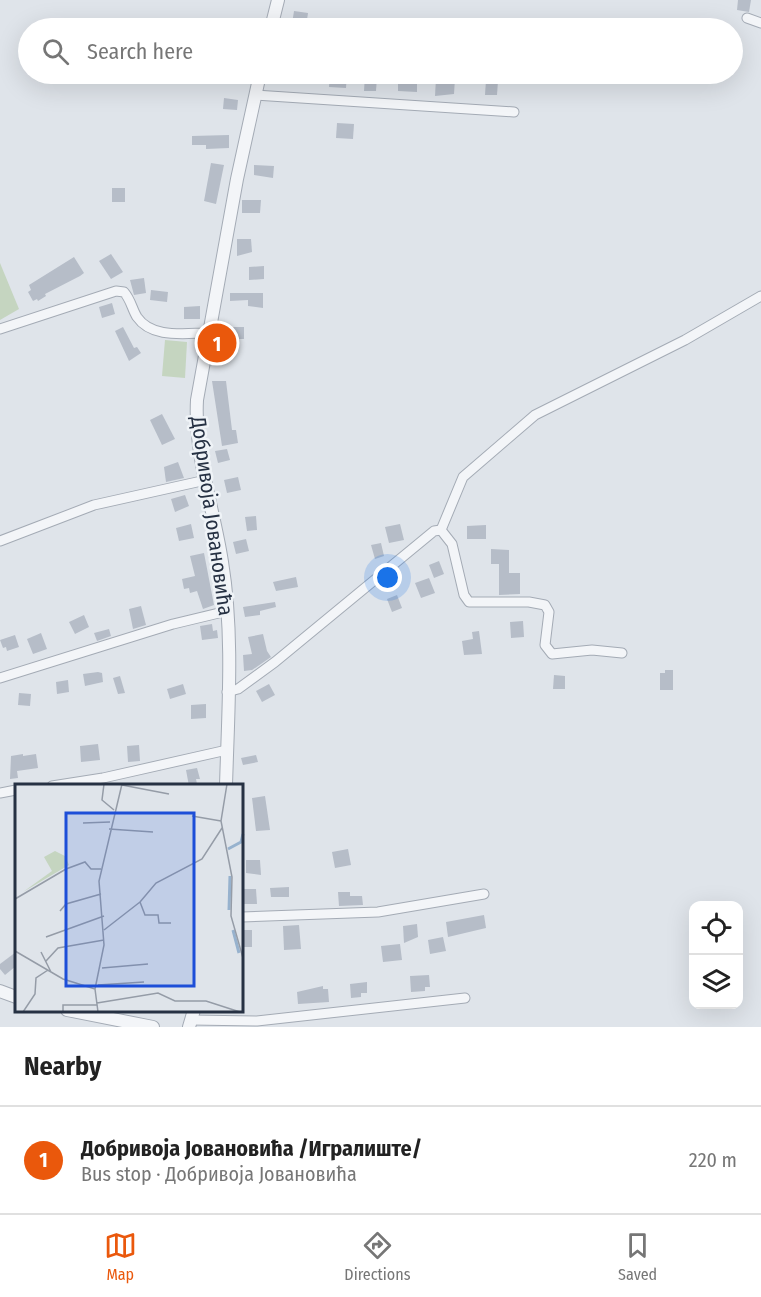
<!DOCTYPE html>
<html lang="en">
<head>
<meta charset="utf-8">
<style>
	body { margin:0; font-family:"Fira Sans Condensed",sans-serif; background:#f6f6f6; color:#222 }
	.controls { position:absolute; right:18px; bottom:18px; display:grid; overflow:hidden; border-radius:12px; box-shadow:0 6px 24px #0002 }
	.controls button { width:54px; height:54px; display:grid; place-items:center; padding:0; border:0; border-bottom:2px solid #e0e0e0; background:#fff; color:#222; font:30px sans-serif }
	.you { position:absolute; left:388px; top:578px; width:21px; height:21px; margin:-15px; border:4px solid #fff; border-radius:50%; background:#1a73e8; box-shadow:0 0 0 9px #1a73e833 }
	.badge { display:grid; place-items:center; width:39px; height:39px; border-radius:50%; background:#ea580c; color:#fff; font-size:20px; font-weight:700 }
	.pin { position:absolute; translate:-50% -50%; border:3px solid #fff; box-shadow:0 2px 6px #0006 }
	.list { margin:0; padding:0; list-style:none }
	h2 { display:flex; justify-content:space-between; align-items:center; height:78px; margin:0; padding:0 24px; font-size:26px }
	h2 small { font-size:20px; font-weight:400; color:#767676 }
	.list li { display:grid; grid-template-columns:39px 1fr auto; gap:18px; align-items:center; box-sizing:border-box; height:108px; padding:0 24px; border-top:2px solid #e0e0e0 }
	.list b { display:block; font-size:22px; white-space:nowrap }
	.list p { margin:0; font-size:20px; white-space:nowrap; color:#767676 }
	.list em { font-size:20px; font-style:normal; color:#767676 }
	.icon { flex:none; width:33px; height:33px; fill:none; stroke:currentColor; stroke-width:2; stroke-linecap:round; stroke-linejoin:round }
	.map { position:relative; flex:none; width:761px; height:1027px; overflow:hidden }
	.search { position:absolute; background:#fff; box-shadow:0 6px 24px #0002; left:18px; right:18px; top:18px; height:66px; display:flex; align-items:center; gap:15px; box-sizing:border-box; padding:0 21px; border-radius:33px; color:#767676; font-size:22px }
	.sheet { height:186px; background:#fff }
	nav { display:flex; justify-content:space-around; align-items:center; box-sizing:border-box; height:84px; border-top:2px solid #e0e0e0; background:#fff; font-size:16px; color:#767676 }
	nav a { display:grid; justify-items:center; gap:3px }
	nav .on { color:#ea580c }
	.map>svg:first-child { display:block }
	.green { fill:#c5d5c0 }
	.building { fill:#b6bdc8 }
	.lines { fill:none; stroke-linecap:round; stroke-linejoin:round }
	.minor-casing { stroke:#a4abb5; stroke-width:11 }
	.tertiary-casing { stroke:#a4abb5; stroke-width:14 }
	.minor { stroke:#f3f5f8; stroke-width:9 }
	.tertiary { stroke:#f3f5f8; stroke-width:12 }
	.labels { text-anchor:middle; stroke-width:5; stroke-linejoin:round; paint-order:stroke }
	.street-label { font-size:21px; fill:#263143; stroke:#eff3f7 }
	.inset-river { fill:none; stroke:#97b2ce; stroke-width:3 }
	.inset-road { fill:none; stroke:#959ca7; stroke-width:1.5 }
	.view { fill:#1d4ed8; fill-opacity:0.15; stroke:#1d4ed8; stroke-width:3 }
	.inset-edge { fill:none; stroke:#263143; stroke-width:3 }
</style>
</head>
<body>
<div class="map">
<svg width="761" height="1027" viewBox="0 0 761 1027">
	<rect width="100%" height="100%" fill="#dfe4ea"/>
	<g class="green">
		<polygon points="0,263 19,309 0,320"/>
		<polygon points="165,340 187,342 185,378 162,376"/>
	</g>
	<g class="building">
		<polygon points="738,0 751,0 749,12 737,10"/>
		<polygon points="294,11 308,13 306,26 292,24"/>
		<polygon points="330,74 347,74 346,88 329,87"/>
		<polygon points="365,76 377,77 376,91 364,91"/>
		<polygon points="398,77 417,77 417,92 398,91"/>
		<polygon points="436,78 455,78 454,94 435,96"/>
		<polygon points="486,80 498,81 497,95 485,95"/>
		<polygon points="224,98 238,100 237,110 223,109"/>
		<polygon points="337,123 354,124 353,139 336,138"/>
		<polygon points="229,135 229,148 206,149 206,145 192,145 192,136"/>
		<polygon points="211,163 224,165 216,204 204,201"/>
		<polygon points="254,165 274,166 273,178 254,175"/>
		<rect x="112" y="188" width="13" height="14"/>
		<polygon points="242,200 261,200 260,213 242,213"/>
		<polygon points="237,239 251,239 252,252 237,256"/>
		<polygon points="111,254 123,272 111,279 99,261"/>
		<polygon points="74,257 84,273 80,276 45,294 46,296 38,301 37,299 33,301 28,292 31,290 29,285"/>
		<polygon points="264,266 264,279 249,280 249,267"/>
		<polygon points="144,278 146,293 134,295 130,280"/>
		<polygon points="151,290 168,292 167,302 150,300"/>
		<polygon points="230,293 263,293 263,308 248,306 248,300 230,301"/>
		<polygon points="112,303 115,314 102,318 99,307"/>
		<polygon points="200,306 200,319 184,319 184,307"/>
		<polygon points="123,327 134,348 137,347 141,353 129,361 115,331"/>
		<rect x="226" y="327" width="18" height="12"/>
		<polygon points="212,381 226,381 232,430 236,430 238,443 222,446"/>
		<polygon points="162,414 175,439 162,445 150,420"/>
		<polygon points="227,449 230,460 218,463 215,451"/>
		<polygon points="178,462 184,478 166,482 164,467"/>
		<polygon points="238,477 241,490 227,493 224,480"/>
		<polygon points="185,495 189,506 175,512 171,499"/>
		<polygon points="256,516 257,530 247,531 245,517"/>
		<polygon points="191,524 194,538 179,541 176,528"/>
		<polygon points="400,524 404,540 389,543 385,527"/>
		<polygon points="486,525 486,539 467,539 467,526"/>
		<polygon points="246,539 249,551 236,554 233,542"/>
		<polygon points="381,543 384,556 375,559 371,545"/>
		<polygon points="491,549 509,550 509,573 520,573 520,594 499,595 499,564 491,564"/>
		<polygon points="204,553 214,605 203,609 197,591 190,593 189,588 184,589 182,579 195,576 190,556"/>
		<polygon points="439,561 444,574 434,578 429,565"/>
		<polygon points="296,577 298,587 276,591 273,582"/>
		<polygon points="429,578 435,593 421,598 415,583"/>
		<polygon points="397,595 402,608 392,612 387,599"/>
		<polygon points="275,602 276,607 260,611 260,615 245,617 243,607"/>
		<polygon points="141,606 146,625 133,629 129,609"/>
		<polygon points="84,615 89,627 75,634 69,622"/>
		<polygon points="523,621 524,637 511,638 510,622"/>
		<polygon points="212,624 213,631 217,630 218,638 202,640 200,626"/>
		<polygon points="109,629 111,636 97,641 94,633"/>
		<polygon points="479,631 482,654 464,655 462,641 473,639 472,632"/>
		<polygon points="41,633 47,649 33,654 27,639"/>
		<polygon points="263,634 267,651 271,657 252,670 244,671 243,655 252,654 248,637"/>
		<polygon points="15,635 19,647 7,651 6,647 3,648 0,640"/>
		<polygon points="665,670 673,670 673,690 660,690 660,673 665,673"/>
		<polygon points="98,672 102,673 103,682 85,686 83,674"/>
		<polygon points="554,675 565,676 565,689 553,689"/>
		<polygon points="120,676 125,693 118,694 113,678"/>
		<polygon points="68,680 69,692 57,694 56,682"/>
		<polygon points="183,684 186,694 170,699 167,689"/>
		<polygon points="269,684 275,695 262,702 256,691"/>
		<polygon points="19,693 31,694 30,706 18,705"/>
		<polygon points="206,704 206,718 191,719 191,705"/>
		<polygon points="98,744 100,760 81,762 80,746"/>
		<polygon points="139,745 140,761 128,762 127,746"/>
		<polygon points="23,754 23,756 36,754 38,768 17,771 18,778 10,779 11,756"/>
		<polygon points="256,755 258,762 243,765 241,758"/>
		<polygon points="197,768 200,779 196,779 197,784 189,786 186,770"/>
		<polygon points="265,796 270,830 256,831 252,798"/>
		<polygon points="348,849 351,865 335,868 332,852"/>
		<polygon points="246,860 260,860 261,875 246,873"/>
		<polygon points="289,887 289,897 271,897 270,888"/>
		<polygon points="242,889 256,889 257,904 242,904"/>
		<polygon points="338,892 350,892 350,896 362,896 363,905 339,906"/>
		<polygon points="484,915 486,928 448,937 446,922"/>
		<polygon points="417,924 418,937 404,943 403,926"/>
		<polygon points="299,925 301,949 284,950 283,926"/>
		<rect x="242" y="930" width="10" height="17"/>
		<polygon points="443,937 446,951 430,954 428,940"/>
		<polygon points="400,944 402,960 383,962 381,946"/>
		<polygon points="16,952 16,966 5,975 0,969 0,964"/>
		<polygon points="429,975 430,987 425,987 425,991 411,992 410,976"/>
		<polygon points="367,982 367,993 361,993 361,997 351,998 350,984"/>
		<polygon points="323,986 323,989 328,989 329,1002 298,1004 297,992"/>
	</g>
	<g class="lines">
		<defs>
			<g id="minor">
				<polyline points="747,18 761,23"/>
				<polyline points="255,95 514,112"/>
				<path d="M0,329L116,291L124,292C131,300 132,309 137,317C152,339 185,333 208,333"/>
				<polyline points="441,530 463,477 535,415 685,340 761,296"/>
				<polyline points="441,530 452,544 464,595 469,602 529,602 545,605 549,612 545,645 552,654 592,650 622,653"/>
				<polyline points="0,541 94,505 206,480"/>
				<polyline points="0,678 173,624 227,611"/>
				<polyline points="227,692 238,689 275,662 434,531 441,530"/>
				<polyline points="52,786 103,778 227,750"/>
				<polyline points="0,793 16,790"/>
				<polyline points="242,917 378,912 484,894"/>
				<polyline points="191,1020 257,1021 465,998"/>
			</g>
			<g id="tertiary">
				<polyline points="271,28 278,0"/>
				<path d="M226,786C228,712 234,635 222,562C214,509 194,455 197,400L237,179L260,74"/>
				<polyline points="0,991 16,997"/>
				<polyline points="67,1010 153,1027"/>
				<polyline points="189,1027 194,1010"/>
			</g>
		</defs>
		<use href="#minor" class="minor-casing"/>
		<use href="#tertiary" class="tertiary-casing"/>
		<use href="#minor" class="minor"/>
		<use href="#tertiary" class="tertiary"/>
	</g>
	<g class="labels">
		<g class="street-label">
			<text transform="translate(212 516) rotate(82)" y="7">Добривоја Јовановића</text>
		</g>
	</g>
	<g transform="translate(15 784)">
		<rect width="228" height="228" fill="#dfe4ea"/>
		<path d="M40,67L50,72L54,81L8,108L37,87L29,73Z" fill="#c5d5c0"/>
		<path class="inset-river" d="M213,65L226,58L228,50M214,126L215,92M218,146L224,169"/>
		<path class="inset-road" d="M89,0L87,16L99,26M212,0L206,37L217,93L216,132L228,174M107,1L154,10M177,32L206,37M68,39L95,38M94,45L138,48M0,115L51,85L70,78L76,85H86M125,118L141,99L187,75L207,44M125,118L130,131H143L144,139H156M45,127L51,120L86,110M89,146L125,118M31,153L89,132M0,167L48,195L80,205M26,168L36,188M31,177L43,164L89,156M87,184L133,180M83,201L129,198M80,205L89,161L84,97L107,0M80,205L83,228M82,219L143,209L160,217H191L225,228M48,227V221H82M8,228L20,210L21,194L33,186"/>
		<path class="view" d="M51,29H179V202H51Z"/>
		<rect width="228" height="228" class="inset-edge"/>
	</g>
</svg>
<div class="controls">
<button><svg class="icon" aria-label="locate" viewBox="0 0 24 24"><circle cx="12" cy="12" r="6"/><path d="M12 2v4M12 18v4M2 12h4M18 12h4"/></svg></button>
<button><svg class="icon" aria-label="layers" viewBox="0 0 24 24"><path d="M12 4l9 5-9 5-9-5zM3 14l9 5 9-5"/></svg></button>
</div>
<div class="you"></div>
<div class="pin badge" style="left:217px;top:343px">1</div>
<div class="search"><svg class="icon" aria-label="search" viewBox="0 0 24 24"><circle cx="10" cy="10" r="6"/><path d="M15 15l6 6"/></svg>Search here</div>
</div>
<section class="sheet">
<h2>Nearby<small></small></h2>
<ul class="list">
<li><span class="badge">1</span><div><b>Добривоја Јовановића /Игралиште/</b><p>Bus stop · Добривоја Јовановића</p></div><em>220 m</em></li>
</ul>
</section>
<nav>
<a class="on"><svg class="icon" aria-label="map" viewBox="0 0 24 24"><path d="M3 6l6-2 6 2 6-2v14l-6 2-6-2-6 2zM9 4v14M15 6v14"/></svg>Map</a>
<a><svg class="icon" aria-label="directions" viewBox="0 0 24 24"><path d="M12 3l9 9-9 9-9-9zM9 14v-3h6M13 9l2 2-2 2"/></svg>Directions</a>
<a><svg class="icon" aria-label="saved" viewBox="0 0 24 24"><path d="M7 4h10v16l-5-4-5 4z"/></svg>Saved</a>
</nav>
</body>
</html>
